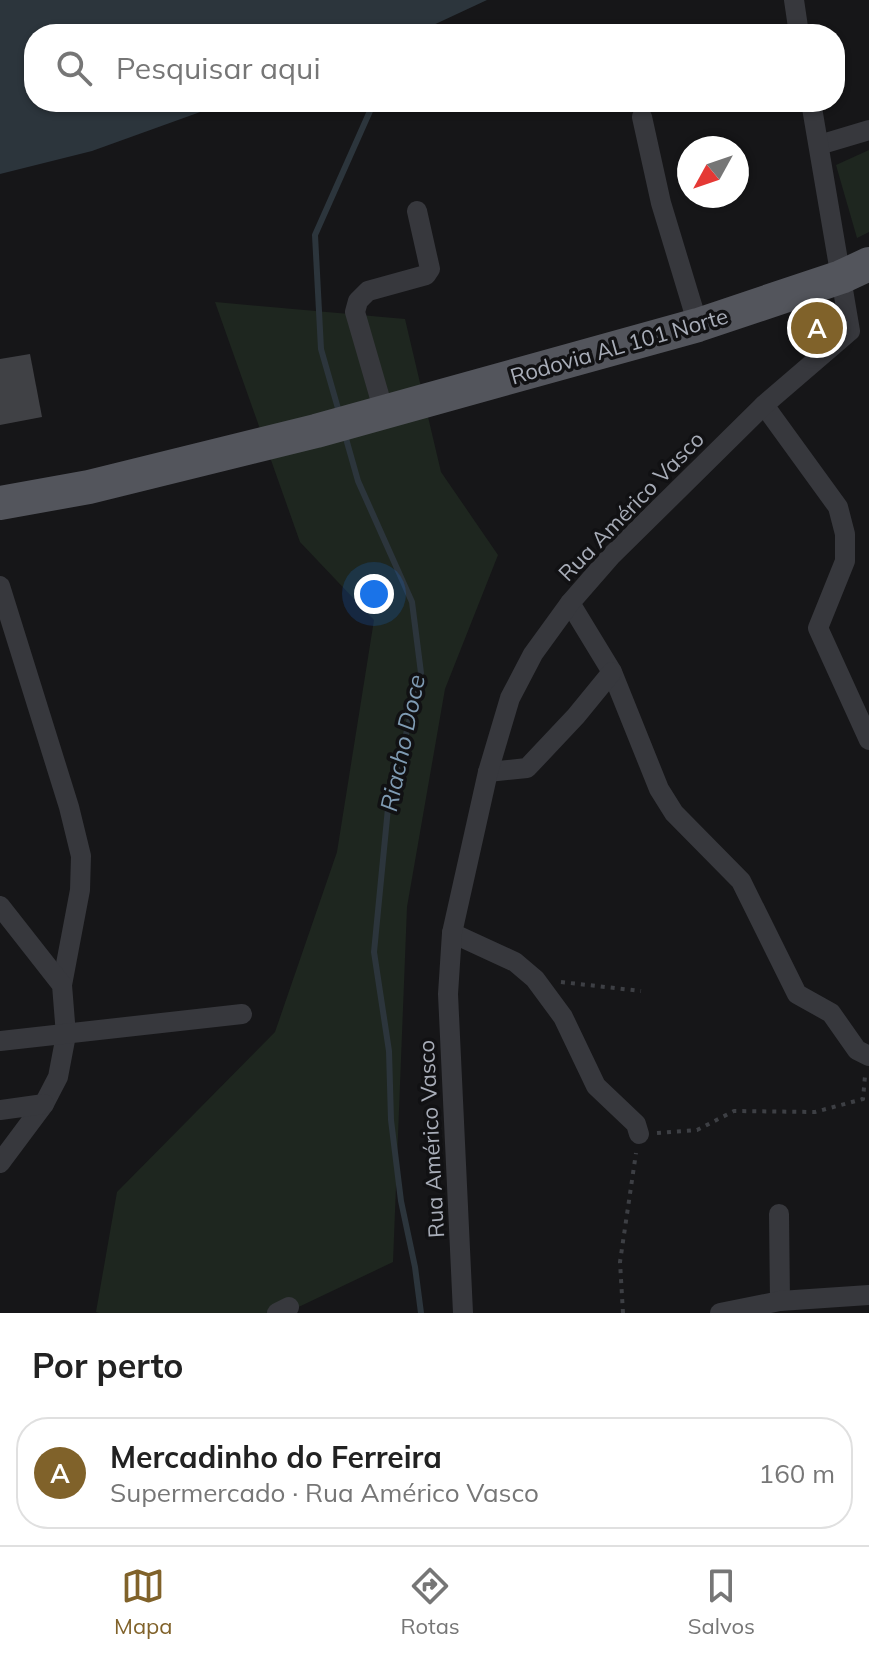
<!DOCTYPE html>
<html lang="pt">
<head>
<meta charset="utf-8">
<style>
	body { margin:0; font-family:Mulish,sans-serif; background:#f2f2f2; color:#222 }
	.compass { position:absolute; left:677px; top:136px; width:72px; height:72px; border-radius:50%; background:#fff; box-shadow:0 2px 6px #0004; rotate:230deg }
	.you { position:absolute; left:374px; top:594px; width:28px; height:28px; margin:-20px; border:6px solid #fff; border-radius:50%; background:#1a73e8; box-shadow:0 0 0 12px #1a73e833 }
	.badge { display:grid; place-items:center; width:52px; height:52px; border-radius:50%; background:#80622a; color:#fff; font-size:26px; font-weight:700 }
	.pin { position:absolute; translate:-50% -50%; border:4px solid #fff; box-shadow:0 2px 8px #0006 }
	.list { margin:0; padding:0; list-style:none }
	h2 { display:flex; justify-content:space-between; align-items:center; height:104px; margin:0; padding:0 32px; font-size:34px }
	h2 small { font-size:26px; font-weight:400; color:#767676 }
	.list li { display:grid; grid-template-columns:52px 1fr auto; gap:24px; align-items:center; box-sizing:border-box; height:112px; margin:0 16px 16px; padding:0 16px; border:2px solid #e0e0e0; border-radius:32px }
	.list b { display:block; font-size:30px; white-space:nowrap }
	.list p { margin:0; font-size:26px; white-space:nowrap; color:#767676 }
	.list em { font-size:26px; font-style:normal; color:#767676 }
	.icon { flex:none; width:44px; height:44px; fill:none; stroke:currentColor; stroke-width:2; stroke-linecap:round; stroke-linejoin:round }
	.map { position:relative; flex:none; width:869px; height:1313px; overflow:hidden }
	.search { position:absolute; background:#fff; box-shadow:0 2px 6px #0004; left:24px; right:24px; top:24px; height:88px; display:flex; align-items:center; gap:20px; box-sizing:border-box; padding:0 28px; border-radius:32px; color:#767676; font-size:30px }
	.sheet { height:232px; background:#fff }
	nav { display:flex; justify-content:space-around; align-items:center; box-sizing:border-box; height:112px; border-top:2px solid #e0e0e0; background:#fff; font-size:22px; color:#767676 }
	nav a { display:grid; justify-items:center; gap:4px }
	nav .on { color:#80622a }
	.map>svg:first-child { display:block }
	.green { fill:#1e261f }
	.water { fill:#2c353c }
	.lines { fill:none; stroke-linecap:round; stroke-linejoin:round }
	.stream { stroke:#2c353c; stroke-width:6 }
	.building { fill:#404145 }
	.path { stroke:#3d3f44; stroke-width:4; stroke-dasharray:4 6; stroke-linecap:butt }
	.minor { stroke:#37383d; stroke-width:20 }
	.primary { stroke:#53555c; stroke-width:34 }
	.labels { text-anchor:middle; stroke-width:7; stroke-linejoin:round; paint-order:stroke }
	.street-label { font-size:22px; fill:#a8adb8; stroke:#111113 }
	.water-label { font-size:24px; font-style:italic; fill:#7f9bb3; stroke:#111113 }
</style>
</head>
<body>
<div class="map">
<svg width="869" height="1313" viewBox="0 0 869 1313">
	<rect width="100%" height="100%" fill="#161618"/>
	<g class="green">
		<polygon points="869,150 869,232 857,238 836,165"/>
		<polygon points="215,302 405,319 441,472 498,555 445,689 407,907 393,1262 286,1313 99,1313 96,1312 117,1192 275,1032 337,852 374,620 300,542"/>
	</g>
	<polygon class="water" points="0,0 487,0 414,34 34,34 34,102 228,102 92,151 0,174"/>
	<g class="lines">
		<g class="stream">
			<polyline points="339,412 321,349 315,235 374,102"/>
			<polyline points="345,435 358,481 412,602 421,673 388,808 374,952 389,1051 391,1120 401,1201 415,1267 421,1313"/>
		</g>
	</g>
	<polygon class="building" points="30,354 42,417 0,425 0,359"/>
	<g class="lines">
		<g class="path">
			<polyline points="561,982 641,991"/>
			<polyline points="657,1133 697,1130 734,1111 815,1112 863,1099 865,1076"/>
			<polyline points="623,1313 620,1262 636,1153"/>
		</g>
		<g class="minor">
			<polyline points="794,0 799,34"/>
			<polyline points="642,117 661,203 698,325"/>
			<polyline points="819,145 869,130"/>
			<polyline points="764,405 838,507 845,534 845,561 818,628 869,740"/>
			<polyline points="384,412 355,312 358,301 368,291 426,275 430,269 417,211"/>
			<polyline points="0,586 69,807 81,856 80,890 62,985"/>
			<polyline points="570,603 612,672 659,789 674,813 741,881 797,994 831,1013 857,1050 869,1056"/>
			<polyline points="488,772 527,768 576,716 612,672"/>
			<polyline points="0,906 62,985 66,1035 58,1077 44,1104 0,1163"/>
			<polyline points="452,933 515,962 535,979 563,1017 596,1086 636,1124 639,1134"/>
			<polyline points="0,1041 242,1014"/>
			<polyline points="0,1110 44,1104"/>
			<polyline points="779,1214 780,1301"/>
			<polyline points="277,1313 289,1307"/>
			<polyline points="463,1313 448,994 452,933 488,772 510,698 533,654 570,603 611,556 764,405 850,331 811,102"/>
			<polyline points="720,1313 780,1301 869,1295"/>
		</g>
		<polyline class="primary" points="0,503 89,487 316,431 698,325 841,277 869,264"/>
	</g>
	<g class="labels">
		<g class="street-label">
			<text transform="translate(619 346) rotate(-16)" y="8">Rodovia AL 101 Norte</text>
			<text transform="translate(631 506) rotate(-46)" y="8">Rua Américo Vasco</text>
			<text transform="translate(431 1139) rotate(-93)" y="8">Rua Américo Vasco</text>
		</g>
		<g class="water-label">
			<text transform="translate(403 743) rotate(-78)" y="8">Riacho Doce</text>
		</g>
	</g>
</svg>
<svg class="compass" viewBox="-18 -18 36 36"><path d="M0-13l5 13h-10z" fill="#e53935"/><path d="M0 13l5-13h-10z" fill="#767676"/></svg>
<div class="you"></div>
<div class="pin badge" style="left:817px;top:328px">A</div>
<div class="search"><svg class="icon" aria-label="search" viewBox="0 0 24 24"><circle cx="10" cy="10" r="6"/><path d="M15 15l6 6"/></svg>Pesquisar aqui</div>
</div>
<section class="sheet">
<h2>Por perto<small></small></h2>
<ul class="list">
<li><span class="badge">A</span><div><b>Mercadinho do Ferreira</b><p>Supermercado · Rua Américo Vasco</p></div><em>160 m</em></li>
</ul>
</section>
<nav>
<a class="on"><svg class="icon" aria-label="map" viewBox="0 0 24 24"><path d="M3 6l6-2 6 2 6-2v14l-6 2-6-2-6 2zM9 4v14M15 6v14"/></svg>Mapa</a>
<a><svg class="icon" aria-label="directions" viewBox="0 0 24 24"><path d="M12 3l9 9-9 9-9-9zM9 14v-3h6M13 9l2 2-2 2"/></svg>Rotas</a>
<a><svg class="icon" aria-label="saved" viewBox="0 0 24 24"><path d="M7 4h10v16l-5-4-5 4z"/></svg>Salvos</a>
</nav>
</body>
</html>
